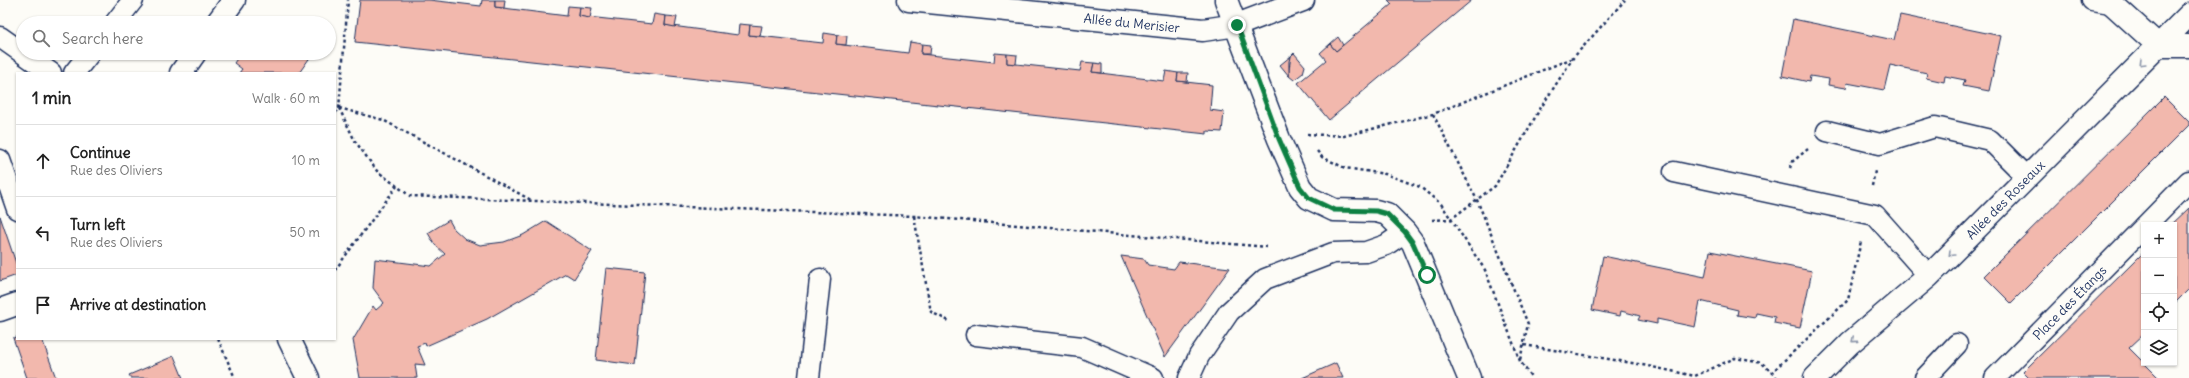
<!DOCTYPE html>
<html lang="en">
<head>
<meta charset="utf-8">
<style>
	body { margin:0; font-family:Delius,sans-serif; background:#f2f2f2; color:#222 }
	.controls { position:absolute; right:12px; bottom:12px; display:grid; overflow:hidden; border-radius:0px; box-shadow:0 1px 3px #0004 }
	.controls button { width:36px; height:36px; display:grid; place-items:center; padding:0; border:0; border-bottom:1px solid #e0e0e0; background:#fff; color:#222; font:20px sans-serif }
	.stop { position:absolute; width:12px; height:12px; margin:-9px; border:3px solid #0b8043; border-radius:50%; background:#fff }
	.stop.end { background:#0b8043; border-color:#fff; box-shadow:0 1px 4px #0008 }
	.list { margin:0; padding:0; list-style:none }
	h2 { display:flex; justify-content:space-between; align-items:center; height:52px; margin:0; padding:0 16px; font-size:17px }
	h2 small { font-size:13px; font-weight:400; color:#767676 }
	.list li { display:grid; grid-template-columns:26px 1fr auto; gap:12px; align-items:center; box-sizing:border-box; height:72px; padding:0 16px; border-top:1px solid #e0e0e0 }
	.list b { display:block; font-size:15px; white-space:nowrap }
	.list p { margin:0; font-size:13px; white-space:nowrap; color:#767676 }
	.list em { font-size:13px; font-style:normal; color:#767676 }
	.icon { flex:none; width:22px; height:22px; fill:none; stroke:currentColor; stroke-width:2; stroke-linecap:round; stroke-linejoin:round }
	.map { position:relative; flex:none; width:2189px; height:378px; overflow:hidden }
	.search { position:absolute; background:#fff; box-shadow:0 1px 3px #0004; left:16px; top:16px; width:320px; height:44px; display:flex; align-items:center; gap:10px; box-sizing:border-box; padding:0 14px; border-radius:22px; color:#767676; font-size:15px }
	.panel { position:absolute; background:#fff; box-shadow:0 1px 3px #0004; left:16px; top:72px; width:320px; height:268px; border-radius:0px }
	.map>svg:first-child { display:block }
	.building { fill:#f2b8ad; stroke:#1b2f5e }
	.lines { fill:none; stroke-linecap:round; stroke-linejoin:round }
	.service-casing { stroke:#1b2f5e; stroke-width:23 }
	.minor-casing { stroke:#1b2f5e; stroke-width:25 }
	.tertiary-casing { stroke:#1b2f5e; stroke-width:25 }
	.path { stroke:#1b2f5e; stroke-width:2.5; stroke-dasharray:3 3; stroke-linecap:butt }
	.service { stroke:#fdfcf7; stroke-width:20 }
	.minor { stroke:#fdfcf7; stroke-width:22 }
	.tertiary { stroke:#fdfcf7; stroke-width:22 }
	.oneway { stroke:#8c96aa }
	.route { stroke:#0b8043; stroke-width:5 }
	.labels { text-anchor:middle; stroke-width:4; stroke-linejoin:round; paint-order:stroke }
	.street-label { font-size:13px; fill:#1b2f5e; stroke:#fdfcf7 }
</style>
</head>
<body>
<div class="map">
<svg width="2189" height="378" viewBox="0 0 2189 378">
	<rect width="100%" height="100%" fill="#fdfcf7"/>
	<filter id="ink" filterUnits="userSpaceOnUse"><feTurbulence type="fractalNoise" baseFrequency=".025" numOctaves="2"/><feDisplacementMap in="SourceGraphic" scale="8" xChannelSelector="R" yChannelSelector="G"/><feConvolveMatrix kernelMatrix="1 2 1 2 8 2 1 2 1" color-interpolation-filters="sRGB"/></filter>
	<g filter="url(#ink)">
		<g class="building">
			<polygon points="360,0 429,0 481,6 482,0 495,0 495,7 567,16 568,6 580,7 579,16 652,24 654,14 666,16 665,25 738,35 739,24 750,25 749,35 823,43 824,33 837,35 836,44 908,53 910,42 922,44 921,54 994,62 995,53 1007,54 1007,63 1080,71 1082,62 1094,63 1092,72 1164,81 1166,71 1178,73 1177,81 1212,85 1210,110 1224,112 1222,132 1207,131 1207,134 355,42"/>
			<polygon points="495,0 505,0 504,8 495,7"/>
			<polygon points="1388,0 1472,0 1329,120 1298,83 1326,60 1320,53 1330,44 1336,51 1392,4"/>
			<polygon points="580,7 592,8 590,18 579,16"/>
			<polygon points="1900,15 2001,36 1989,91 1963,86 1965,80 1945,76 1944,82 1926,78 1927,73 1890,65 1884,90 1847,83 1846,88 1828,85 1829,79 1810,76 1809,82 1782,76 1793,19 1894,40"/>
			<polygon points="666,16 677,17 675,27 665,25"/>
			<polygon points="750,25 762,26 760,36 749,35"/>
			<polygon points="837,35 847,36 846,45 836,44"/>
			<polygon points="1338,37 1343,45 1336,51 1330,44"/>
			<polygon points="922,44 931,45 930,54 921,54"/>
			<polygon points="241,53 250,57 253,53 305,53 311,56 299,73 239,73 242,69 234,63"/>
			<polygon points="1294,53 1305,66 1303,73 1294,80 1289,76 1289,69 1291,56"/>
			<polygon points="1007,54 1017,55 1016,64 1007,63"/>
			<polygon points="1291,56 1289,61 1289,76 1280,65"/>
			<polygon points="1094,63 1102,64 1102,73 1092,72"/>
			<polygon points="1178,73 1188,73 1187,82 1177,81"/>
			<polygon points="2164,97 2189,122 2189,125 2011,303 1984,276"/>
			<polygon points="2189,208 2189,289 2174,304 2174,225 2171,225"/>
			<polygon points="0,216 17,266 17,275 0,281"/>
			<polygon points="449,220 454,229 465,239 480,245 504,242 523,235 546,221 592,251 574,279 566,274 487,319 426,346 425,343 417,346 425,365 415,364 417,378 360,378 353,340 373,306 376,310 384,303 373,288 375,259 431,266 445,254 435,245 428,233"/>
			<polygon points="1710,251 1812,271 1800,328 1774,323 1775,317 1756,313 1755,318 1737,315 1738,310 1700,301 1695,327 1657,319 1657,324 1638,320 1640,316 1621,311 1620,316 1592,310 1603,256 1705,277"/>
			<polygon points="2144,252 2144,334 2129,348 2159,378 2029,378 2023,372"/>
			<polygon points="1121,256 1144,259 1148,265 1174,269 1179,262 1230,268 1165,357"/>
			<polygon points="606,268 645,272 635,365 596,360"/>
			<polygon points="17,337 17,339 42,339 56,378 27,378 13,338"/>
			<polygon points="174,356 183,378 131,378 129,375"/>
			<polygon points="1336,363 1343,378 1302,378"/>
		</g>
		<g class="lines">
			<defs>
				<g id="service">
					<polyline points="2092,0 2111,3"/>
					<polyline points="115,23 133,0"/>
					<polyline points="0,37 51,73"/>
					<polyline points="74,73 90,53"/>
					<polyline points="1827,131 1880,144 1935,127 1990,140 2027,177"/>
					<polyline points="0,160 17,209"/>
					<polyline points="1674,172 1875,215 1929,276"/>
					<polyline points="2146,225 2189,181"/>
					<polyline points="976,335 1082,347 1153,378"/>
					<polyline points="809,378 820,279"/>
					<polyline points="1189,378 1199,356 1229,312 1265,279 1333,253 1366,252 1386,245 1405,232"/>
					<polyline points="1925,378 1957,344"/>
					<path id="s1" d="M1995,378L2144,227"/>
				</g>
				<g id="minor">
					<path id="s2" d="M909,0L1203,30L1237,25L1303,0"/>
					<polyline points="2108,0 2159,46 2189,46"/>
					<polyline points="217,23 234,0"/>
					<polyline points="181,73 195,53"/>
					<polyline points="0,310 17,304"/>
					<polyline points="289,339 308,378"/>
					<path id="s3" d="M1815,378L1850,343L1929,276L2189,15"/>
				</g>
				<polyline id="tertiary" points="1226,0 1279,139 1300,187 1309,198 1334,210 1376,211 1387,214 1405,232 1413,243 1469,378"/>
			</defs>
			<use href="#service" class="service-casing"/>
			<use href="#minor" class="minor-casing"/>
			<use href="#tertiary" class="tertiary-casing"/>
			<g class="path">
				<polyline points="339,108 355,141 377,171 410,196 914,216 1267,247"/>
				<polyline points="339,108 383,120 531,200"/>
				<polyline points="335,113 339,108 348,0"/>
				<polyline points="1433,114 1477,200 1528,324 1520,360"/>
				<polyline points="1307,134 1344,136 1433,114 1573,58"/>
				<polyline points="1317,151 1322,157 1345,168 1385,174 1420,187 1441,204 1485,270 1520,361 1532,378"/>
				<polyline points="1790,168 1792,162 1808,149"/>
				<polyline points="1872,186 1875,171"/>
				<polyline points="914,216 931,312 951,322"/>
				<polyline points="1432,220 1451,219 1495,186 1540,109 1573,58 1625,0"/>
				<polyline points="335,270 397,186"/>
				<polyline points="218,339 235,378"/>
				<polyline points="1524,345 1638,364 1695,376 1735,358 1762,363 1777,378"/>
				<polyline points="1771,373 1848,300 1861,241"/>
			</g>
			<use href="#service" class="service"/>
			<use href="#minor" class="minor"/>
			<use href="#tertiary" class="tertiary"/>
		</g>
		<defs><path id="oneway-chevron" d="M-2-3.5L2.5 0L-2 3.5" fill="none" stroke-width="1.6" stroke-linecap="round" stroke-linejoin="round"/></defs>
		<g class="oneway">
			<use href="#oneway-chevron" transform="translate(2142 63) rotate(135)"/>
			<use href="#oneway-chevron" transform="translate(1951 254) rotate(135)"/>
			<use href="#oneway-chevron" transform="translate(1854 340) rotate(140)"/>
		</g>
	</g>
	<g class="lines" filter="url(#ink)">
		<polyline class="route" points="1237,25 1279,139 1300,187 1309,198 1334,210 1376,211 1387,214 1405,232 1413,243 1427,275"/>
	</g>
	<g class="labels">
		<g class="street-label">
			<text dy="5" stroke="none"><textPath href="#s2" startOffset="224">Allée du Merisier</textPath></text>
			<text dy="5" stroke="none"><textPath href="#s3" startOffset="261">Allée des Roseaux</textPath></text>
			<text dy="5" stroke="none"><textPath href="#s1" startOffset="106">Place des Étangs</textPath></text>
		</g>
	</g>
</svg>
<div class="controls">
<button>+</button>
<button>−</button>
<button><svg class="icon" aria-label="locate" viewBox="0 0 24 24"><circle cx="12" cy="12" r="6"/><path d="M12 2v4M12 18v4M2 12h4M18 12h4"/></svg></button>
<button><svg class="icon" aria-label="layers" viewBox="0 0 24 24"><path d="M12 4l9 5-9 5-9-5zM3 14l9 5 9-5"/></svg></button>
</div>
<div class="stop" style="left:1427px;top:275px"></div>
<div class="stop end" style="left:1237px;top:25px"></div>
<div class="search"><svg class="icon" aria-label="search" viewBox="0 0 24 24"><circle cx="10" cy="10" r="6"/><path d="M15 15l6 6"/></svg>Search here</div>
<section class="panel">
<h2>1 min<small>Walk · 60 m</small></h2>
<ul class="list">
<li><svg class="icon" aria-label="ahead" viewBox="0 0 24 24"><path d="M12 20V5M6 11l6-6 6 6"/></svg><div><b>Continue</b><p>Rue des Oliviers</p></div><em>10 m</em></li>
<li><svg class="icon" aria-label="left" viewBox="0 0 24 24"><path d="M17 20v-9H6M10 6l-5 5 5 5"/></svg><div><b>Turn left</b><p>Rue des Oliviers</p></div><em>50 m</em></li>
<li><svg class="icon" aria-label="arrive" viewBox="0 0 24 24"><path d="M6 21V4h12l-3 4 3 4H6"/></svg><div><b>Arrive at destination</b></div></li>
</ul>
</section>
</div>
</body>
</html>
